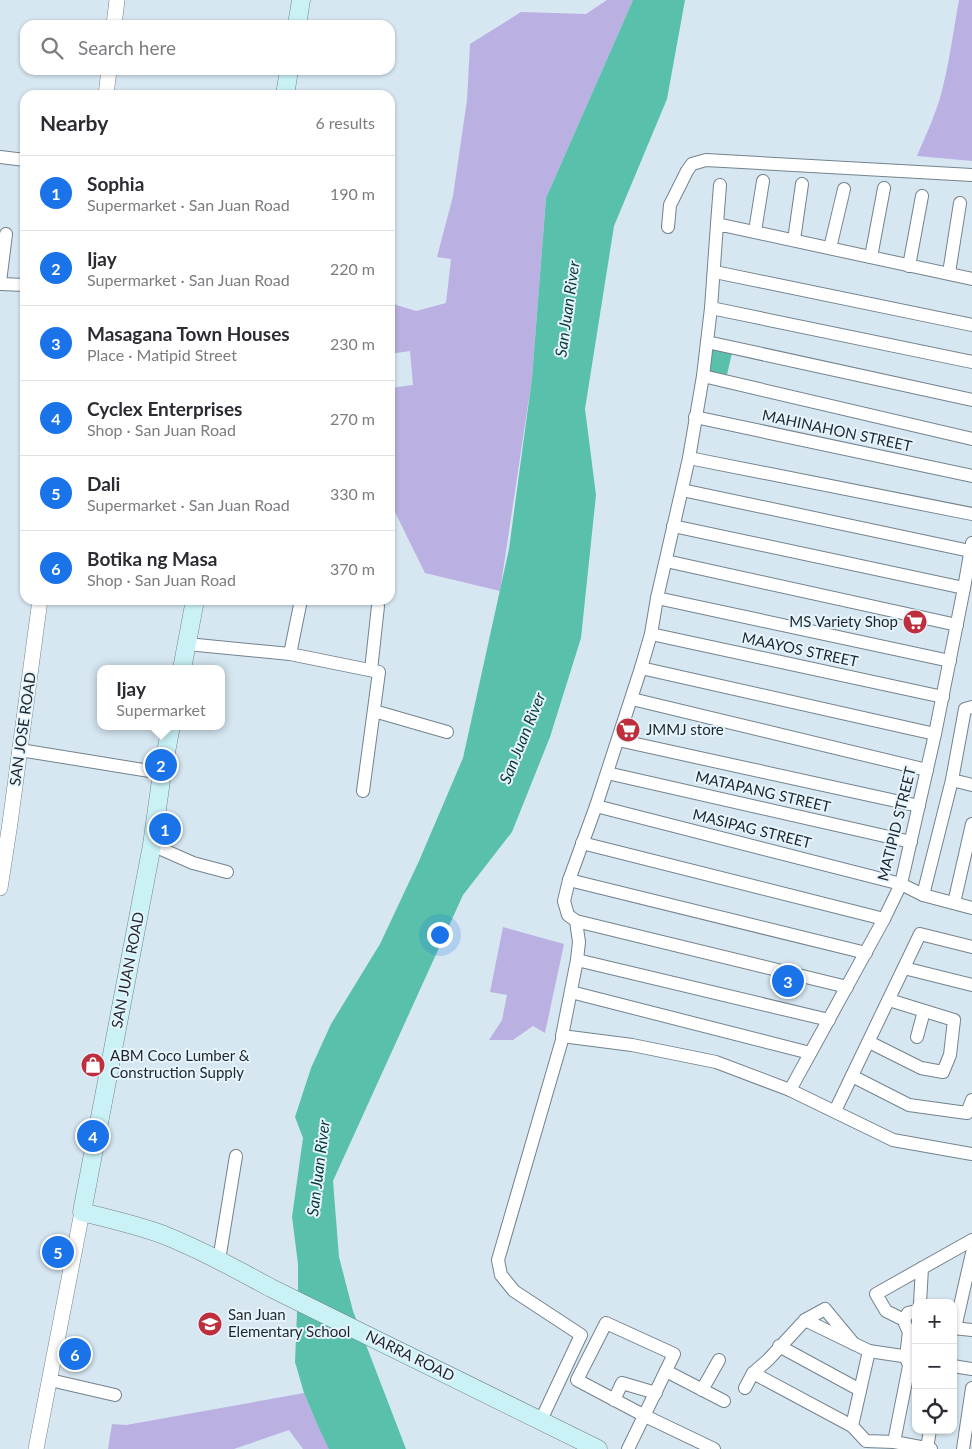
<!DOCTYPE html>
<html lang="en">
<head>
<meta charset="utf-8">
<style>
	body { margin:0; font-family:Lato,sans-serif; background:#f2f2f3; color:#2b2b33 }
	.controls { position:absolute; right:15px; bottom:15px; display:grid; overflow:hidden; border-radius:10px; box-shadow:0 1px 4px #0004 }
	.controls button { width:45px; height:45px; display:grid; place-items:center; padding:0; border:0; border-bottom:1px solid #e1e1e2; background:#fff; color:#2b2b33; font:25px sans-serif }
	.you { position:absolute; left:439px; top:934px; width:18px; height:18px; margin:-12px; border:4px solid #fff; border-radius:50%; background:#1a73e8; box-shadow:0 0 0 8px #1a73e833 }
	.badge { display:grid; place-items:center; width:32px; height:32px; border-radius:50%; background:#1a73e8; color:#fff; font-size:16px; font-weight:700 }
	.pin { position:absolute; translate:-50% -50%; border:2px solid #fff; box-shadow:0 1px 5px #0006 }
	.popup { position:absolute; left:97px; top:665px; width:128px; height:65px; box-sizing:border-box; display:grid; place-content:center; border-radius:10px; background:#fff; filter:drop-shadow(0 1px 4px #0005); font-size:16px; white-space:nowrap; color:#7c7c81 }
	.popup b { font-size:19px; color:#2b2b33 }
	.popup::after { content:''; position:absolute; left:50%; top:100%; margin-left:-10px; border:10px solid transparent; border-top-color:#fff }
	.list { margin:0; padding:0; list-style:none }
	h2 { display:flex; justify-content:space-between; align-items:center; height:65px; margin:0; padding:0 20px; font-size:21px }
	h2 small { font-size:16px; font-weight:400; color:#7c7c81 }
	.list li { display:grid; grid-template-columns:32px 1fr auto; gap:15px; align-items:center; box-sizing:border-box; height:75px; padding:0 20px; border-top:1px solid #e1e1e2 }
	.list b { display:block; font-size:19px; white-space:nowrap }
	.list p { margin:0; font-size:16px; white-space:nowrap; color:#7c7c81 }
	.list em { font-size:16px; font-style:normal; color:#7c7c81 }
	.icon { flex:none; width:28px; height:28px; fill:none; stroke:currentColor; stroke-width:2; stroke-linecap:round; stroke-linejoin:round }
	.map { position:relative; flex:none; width:972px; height:1449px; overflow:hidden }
	.search { position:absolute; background:#fff; box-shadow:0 1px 4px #0004; left:20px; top:20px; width:375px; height:55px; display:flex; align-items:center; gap:12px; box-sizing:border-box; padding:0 18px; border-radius:15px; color:#7c7c81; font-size:19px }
	.panel { position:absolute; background:#fff; box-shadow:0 1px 4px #0004; left:20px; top:90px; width:375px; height:515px; border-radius:15px }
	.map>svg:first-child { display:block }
	.green { fill:#bab0e2 }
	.water { fill:#59c1ab }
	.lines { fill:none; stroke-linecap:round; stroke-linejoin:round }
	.minor-casing { stroke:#73838d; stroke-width:14 }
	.tertiary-casing { stroke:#73838d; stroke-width:16 }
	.secondary-casing { stroke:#73838d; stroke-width:19 }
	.minor { stroke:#fff; stroke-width:12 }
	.tertiary { stroke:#fff; stroke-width:15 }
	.secondary { stroke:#caf2f6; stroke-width:18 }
	.labels { text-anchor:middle; stroke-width:4; stroke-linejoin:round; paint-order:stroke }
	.street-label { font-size:15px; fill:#1f262a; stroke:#e6f4fd }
	.poi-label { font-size:15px; fill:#1f262a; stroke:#e6f4fd; text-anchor:start }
	.water-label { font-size:16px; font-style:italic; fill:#083930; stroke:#e6f4fd }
</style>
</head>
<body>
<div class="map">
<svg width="972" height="1449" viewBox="0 0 972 1449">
	<rect width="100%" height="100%" fill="#d6e7f2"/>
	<g class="green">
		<polygon points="607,0 633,0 546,198 532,378 500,591 425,573 390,502 390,388 413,385 410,351 390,354 390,303 416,311 446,303 451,259 437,257 453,196 467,100 470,44 521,12 586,14"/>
		<path d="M959,0H972V161L917,156C925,137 934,118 940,98C949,66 953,33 959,0Z"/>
		<polygon points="503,927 564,944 545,1033 533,1026 513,1040 489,1040 502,1020 507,995 490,992"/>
		<polygon points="304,1393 317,1424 328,1444 329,1449 303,1449 289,1430 234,1449 108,1449 112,1424 126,1425"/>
	</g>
	<g class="water">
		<polygon points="633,0 685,0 667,99 614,226 585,409 596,495 581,638 550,737 512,832 463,895 333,1181 339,1257 353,1311 406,1449 329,1449 317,1424 304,1393 295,1362 298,1288 298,1264 292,1217 303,1138 295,1117 311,1068 331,1024 380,944 419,861 463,758 509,549 532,378 546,198"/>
		<polygon points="712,349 732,353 726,379 706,376"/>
	</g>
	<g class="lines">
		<defs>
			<g id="minor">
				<polyline points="0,157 25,160"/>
				<polyline points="717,224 720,185"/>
				<polyline points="668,227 670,205 687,171 692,164 706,160 972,175"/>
				<polyline points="755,231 763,181"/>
				<polyline points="794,240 802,184"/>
				<polyline points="830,248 844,189"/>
				<polyline points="871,257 884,188"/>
				<polyline points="909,266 922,196"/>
				<polyline points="715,272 972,325"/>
				<polyline points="949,273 960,203"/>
				<polyline points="972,279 717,224 711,308 703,376 689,458 657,598 651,634 641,668 596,806 569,880 564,901 568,915 576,921 579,942 577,960 562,1036 632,1045 716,1062 790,1090 893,1140 972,1154"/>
				<polyline points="0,282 6,234"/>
				<polyline points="0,284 25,285"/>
				<polyline points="711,308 972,362"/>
				<polyline points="707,342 972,400"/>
				<polyline points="703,376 972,439"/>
				<polyline points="695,417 972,476"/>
				<polyline points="689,458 972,514"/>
				<polyline points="682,490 970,551"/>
				<polyline points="673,526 964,588"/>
				<polyline points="666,561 957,625"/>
				<polyline points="657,598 950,661"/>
				<polyline points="651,634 943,697"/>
				<polyline points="187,644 290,654 379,672 363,791"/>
				<polyline points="290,654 301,600"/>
				<polyline points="641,668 935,734"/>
				<polyline points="371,670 378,606"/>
				<polyline points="632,699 927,770"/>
				<polyline points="374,711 447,732"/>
				<polyline points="618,740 919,806"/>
				<polyline points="20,750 162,773"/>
				<polyline points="607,773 911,842"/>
				<polyline points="952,780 972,785"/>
				<polyline points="596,806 901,884 923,895 972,908"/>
				<polyline points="582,843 884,919"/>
				<polyline points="152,845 193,863 227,872"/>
				<polyline points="569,880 866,953"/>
				<polyline points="923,895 952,780 965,709 972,707"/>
				<polyline points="954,903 972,824"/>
				<polyline points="576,921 847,987"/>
				<polyline points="577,960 829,1020"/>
				<polyline points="904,968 972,985"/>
				<polyline points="571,992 810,1053"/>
				<polyline points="917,1037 924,1011"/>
				<polyline points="869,1042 921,1068 943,1072 950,1055 954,1020 889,1000"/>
				<polyline points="852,1076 909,1105 967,1113 972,1100"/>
				<polyline points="790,1090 884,919 901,884 935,734 964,588 972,543"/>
				<polyline points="835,1111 920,934 972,947"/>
				<polyline points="219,1260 236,1156"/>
				<polyline points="920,1303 922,1268"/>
				<polyline points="805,1320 869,1351 916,1358"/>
				<polyline points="904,1320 908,1313 916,1311"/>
				<polyline points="953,1328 972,1330"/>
				<polyline points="955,1328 972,1253"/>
				<path d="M916,1332C907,1332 906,1327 904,1320L886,1311L876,1294L972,1240"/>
				<polyline points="779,1346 860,1390"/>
				<polyline points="909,1365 906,1358 909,1331"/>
				<polyline points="953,1366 972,1369"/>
				<polyline points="666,1371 724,1401"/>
				<polyline points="753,1373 852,1426 866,1441 894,1442 931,1449"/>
				<polyline points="50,1380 115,1395"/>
				<polyline points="745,1388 753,1373 768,1360 805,1320 825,1309 854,1344"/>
				<polyline points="702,1390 719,1360"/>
				<polyline points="614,1400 622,1383 656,1393"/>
				<polyline points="541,1420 581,1335 514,1291 501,1275 498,1260 562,1040"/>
				<polyline points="852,1426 869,1351"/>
				<polyline points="894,1442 909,1366 916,1358 916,1356"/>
				<polyline points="927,1448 930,1430"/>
				<polyline points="628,1449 674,1354 606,1323 577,1380 645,1416 714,1449"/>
				<polyline points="963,1449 972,1388"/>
			</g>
			<g id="tertiary">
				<polyline points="114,25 117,0"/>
				<polyline points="106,95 109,70"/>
				<polyline points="0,888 10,823 40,600"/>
				<polyline points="36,1449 82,1212"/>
			</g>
			<g id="secondary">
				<polyline points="297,25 301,0"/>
				<polyline points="285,95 289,70"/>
				<polyline points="182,669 195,600"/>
				<path d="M171,726L162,773L152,845L82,1212C110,1219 137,1225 164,1235C201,1250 236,1269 271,1288L598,1449"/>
			</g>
		</defs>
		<use href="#minor" class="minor-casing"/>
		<use href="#tertiary" class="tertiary-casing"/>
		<use href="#secondary" class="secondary-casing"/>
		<use href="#minor" class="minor"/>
		<use href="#tertiary" class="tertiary"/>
		<use href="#secondary" class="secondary"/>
	</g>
	<defs>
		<symbol id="supermarket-disc" viewBox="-11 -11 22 22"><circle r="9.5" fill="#bf2e3c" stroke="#e6f4fd"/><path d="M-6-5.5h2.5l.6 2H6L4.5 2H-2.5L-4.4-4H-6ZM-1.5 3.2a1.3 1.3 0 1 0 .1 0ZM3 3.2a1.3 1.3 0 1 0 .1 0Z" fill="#fff"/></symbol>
		<symbol id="shop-disc" viewBox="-11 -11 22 22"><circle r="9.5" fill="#bf2e3c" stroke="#e6f4fd"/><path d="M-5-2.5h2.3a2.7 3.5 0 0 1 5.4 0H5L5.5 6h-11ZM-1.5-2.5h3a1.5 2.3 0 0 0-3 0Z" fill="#fff"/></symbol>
		<symbol id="school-disc" viewBox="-11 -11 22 22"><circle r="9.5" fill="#bf2e3c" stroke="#e6f4fd"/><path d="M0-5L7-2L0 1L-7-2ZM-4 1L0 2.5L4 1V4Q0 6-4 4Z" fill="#fff"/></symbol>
	</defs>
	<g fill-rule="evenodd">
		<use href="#supermarket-disc" x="901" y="608" width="28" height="28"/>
		<use href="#supermarket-disc" x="614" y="716" width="28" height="28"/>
		<use href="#shop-disc" x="79" y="1051" width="28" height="28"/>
		<use href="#school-disc" x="196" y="1310" width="28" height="28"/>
	</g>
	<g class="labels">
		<g class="street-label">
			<text transform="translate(837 431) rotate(12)" y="5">MAHINAHON STREET</text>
			<text transform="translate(800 650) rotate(12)" y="5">MAAYOS STREET</text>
			<text transform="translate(23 729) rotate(-82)" y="5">SAN JOSE ROAD</text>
			<text transform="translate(763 792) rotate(13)" y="5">MATAPANG STREET</text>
			<text transform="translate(897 824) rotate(-76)" y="5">MATIPID STREET</text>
			<text transform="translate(752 829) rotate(14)" y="5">MASIPAG STREET</text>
			<text transform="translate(128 970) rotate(-79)" y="5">SAN JUAN ROAD</text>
			<text transform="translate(410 1356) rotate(26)" y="5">NARRA ROAD</text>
		</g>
		<g class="poi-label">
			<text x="898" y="627" text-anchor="end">MS Variety Shop</text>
			<text x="646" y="735">JMMJ store</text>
			<text x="110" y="1061">ABM Coco Lumber &amp;<tspan x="110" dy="17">Construction Supply</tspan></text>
			<text x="228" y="1320">San Juan<tspan x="228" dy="17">Elementary School</tspan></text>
		</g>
		<g class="water-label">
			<text transform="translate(567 309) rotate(-82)" y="6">San Juan River</text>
			<text transform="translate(522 738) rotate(-68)" y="6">San Juan River</text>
			<text transform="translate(318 1168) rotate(-83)" y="6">San Juan River</text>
		</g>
	</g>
</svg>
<div class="controls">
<button>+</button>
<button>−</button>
<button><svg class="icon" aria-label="locate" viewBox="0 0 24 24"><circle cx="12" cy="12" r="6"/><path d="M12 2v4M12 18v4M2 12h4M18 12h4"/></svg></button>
</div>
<div class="you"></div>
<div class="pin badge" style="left:165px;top:829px">1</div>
<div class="pin badge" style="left:161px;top:765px">2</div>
<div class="popup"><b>Ijay</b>Supermarket</div>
<div class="pin badge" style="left:788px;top:981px">3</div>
<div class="pin badge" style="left:93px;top:1136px">4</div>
<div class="pin badge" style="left:58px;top:1252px">5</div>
<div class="pin badge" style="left:75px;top:1354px">6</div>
<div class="search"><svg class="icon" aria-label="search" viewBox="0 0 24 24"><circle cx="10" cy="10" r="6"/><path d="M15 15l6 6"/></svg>Search here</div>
<section class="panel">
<h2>Nearby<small>6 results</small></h2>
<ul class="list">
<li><span class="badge">1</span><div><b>Sophia</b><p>Supermarket · San Juan Road</p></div><em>190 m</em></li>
<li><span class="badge">2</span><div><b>Ijay</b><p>Supermarket · San Juan Road</p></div><em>220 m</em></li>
<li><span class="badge">3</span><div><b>Masagana Town Houses</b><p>Place · Matipid Street</p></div><em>230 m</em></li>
<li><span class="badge">4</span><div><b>Cyclex Enterprises</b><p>Shop · San Juan Road</p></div><em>270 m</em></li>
<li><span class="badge">5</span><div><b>Dali</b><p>Supermarket · San Juan Road</p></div><em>330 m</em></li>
<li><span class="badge">6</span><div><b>Botika ng Masa</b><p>Shop · San Juan Road</p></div><em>370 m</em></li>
</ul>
</section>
</div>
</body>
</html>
